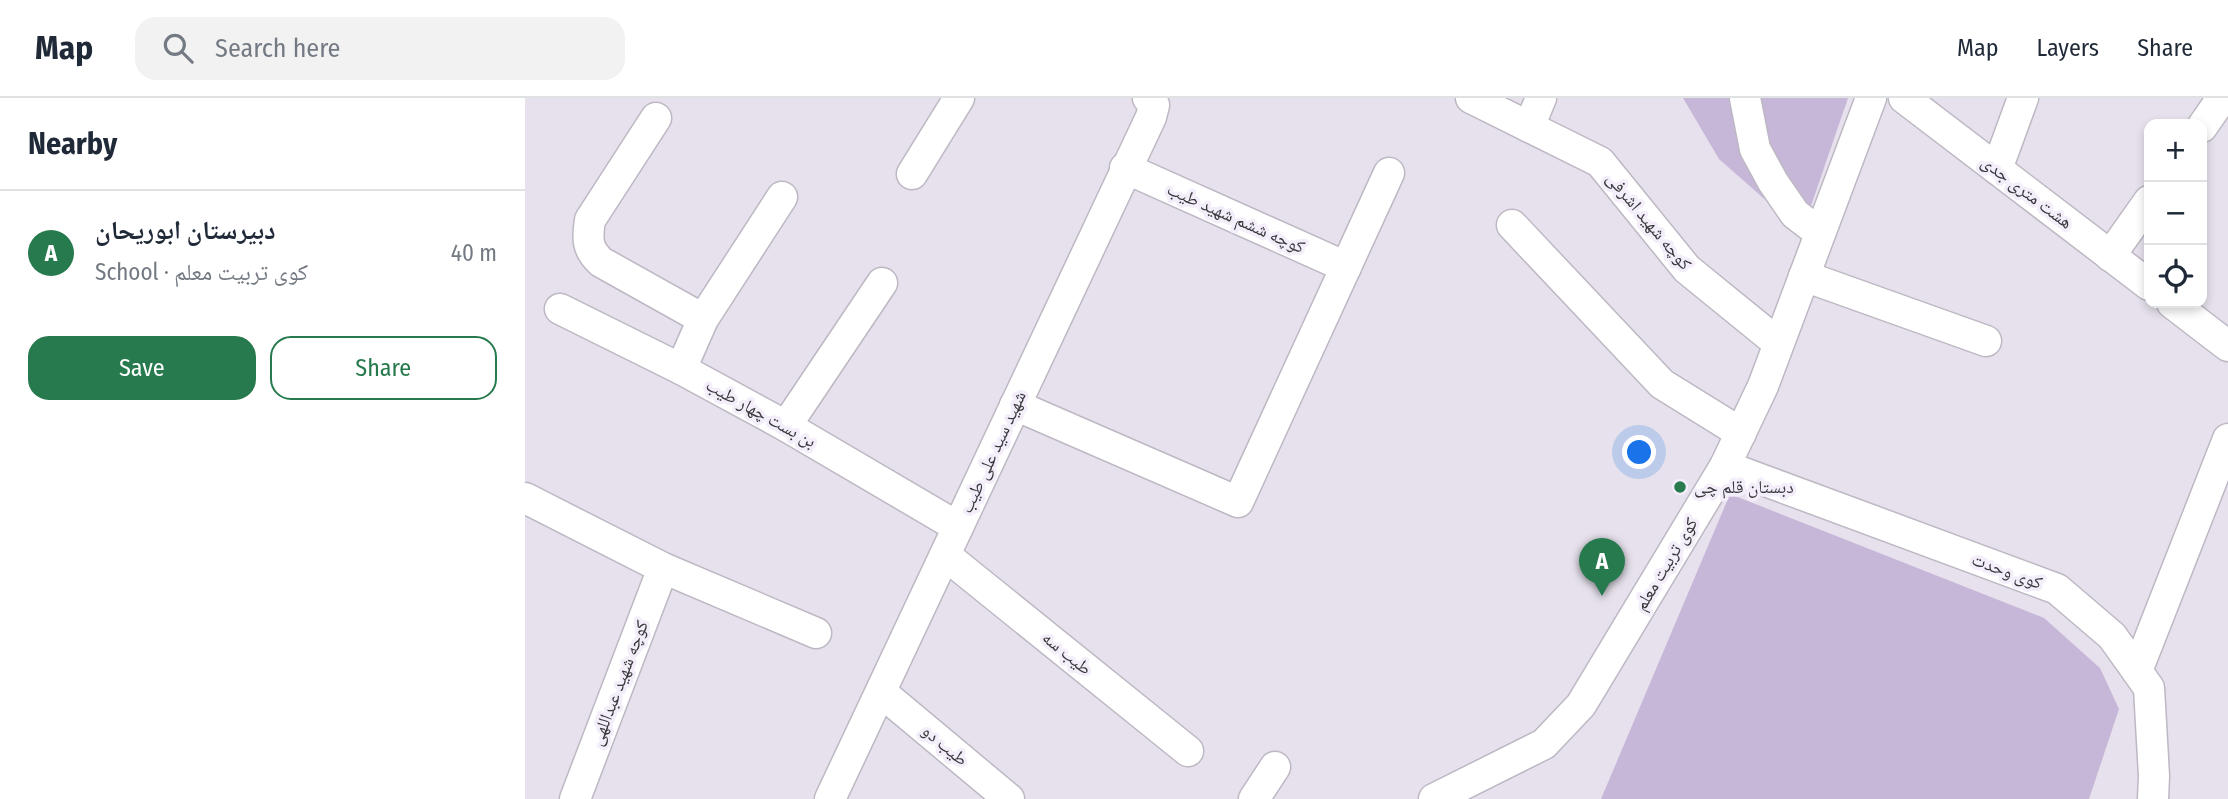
<!DOCTYPE html>
<html lang="en">
<head>
<meta charset="utf-8">
<style>
	body { margin:0; font-family:"Fira Sans Condensed","Noto Naskh Arabic",sans-serif; background:#f2f2f3; color:#1f2937 }
	.controls { position:absolute; right:21px; top:21px; display:grid; overflow:hidden; border-radius:14px; box-shadow:0 4px 10px #0003 }
	.controls button { width:63px; height:63px; display:grid; place-items:center; padding:0; border:0; border-bottom:2px solid #e0e1e3; background:#fff; color:#1f2937; font:35px sans-serif }
	.you { position:absolute; left:1115px; top:355px; width:24px; height:24px; margin:-18px; border:5px solid #fff; border-radius:50%; background:#1a73e8; box-shadow:0 0 0 10px #1a73e833 }
	.badge { display:grid; place-items:center; width:46px; height:46px; border-radius:50%; background:#267a4d; color:#fff; font-size:23px; font-weight:700 }
	.pin { position:absolute; translate:-50% -58px; filter:drop-shadow(0 2px 4px #0008) }
	.pin::after { content:''; position:absolute; top:37px; width:24px; height:21px; background:inherit; clip-path:polygon(0 0,100% 0,50% 100%) }
	.list { margin:0; padding:0; list-style:none }
	h2 { display:flex; justify-content:space-between; align-items:center; height:91px; margin:0; padding:0 28px; font-size:30px }
	h2 small { font-size:23px; font-weight:400; color:#747a83 }
	.list li { display:grid; grid-template-columns:46px 1fr auto; gap:21px; align-items:center; box-sizing:border-box; height:126px; padding:0 28px; border-top:2px solid #e0e1e3 }
	.list b { display:block; font-size:26px; white-space:nowrap }
	.list p { margin:0; font-size:23px; white-space:nowrap; color:#747a83 }
	.list em { font-size:23px; font-style:normal; color:#747a83 }
	.actions { display:flex; gap:14px; padding:21px 28px }
	.actions a { flex:1; padding:16px 0; border:2px solid #267a4d; border-radius:21px; text-align:center; font-size:24px; color:#267a4d }
	.actions .main { background:#267a4d; color:#fff }
	.icon { flex:none; width:38px; height:38px; fill:none; stroke:currentColor; stroke-width:2; stroke-linecap:round; stroke-linejoin:round }
	.map { position:relative; flex:none; width:1703px; height:701px; overflow:hidden }
	header { display:flex; align-items:center; gap:42px; box-sizing:border-box; height:98px; padding:0 35px; background:#fff; border-bottom:2px solid #e0e1e3 }
	header strong { font-size:33px }
	nav { display:flex; gap:38px; margin-inline-start:auto; font-size:24px }
	.search { width:490px; height:63px; background:#f2f2f3; display:flex; align-items:center; gap:18px; box-sizing:border-box; padding:0 24px; border-radius:21px; color:#747a83; font-size:26px }
	main { display:flex }
	aside { flex:1; background:#fff }
	.map>svg:first-child { display:block }
	.green { fill:#c6b7d9 }
	.lines { fill:none; stroke-linecap:round; stroke-linejoin:round }
	.minor-casing { stroke:#bdb8c3; stroke-width:33 }
	.minor { stroke:#fff; stroke-width:30 }
	.poi-dot { fill:#267a4d; stroke:#f3eef9; stroke-width:2.5 }
	.labels { text-anchor:middle; stroke-width:7; stroke-linejoin:round; paint-order:stroke }
	.street-label { font-size:18px; fill:#39373b; stroke:#f3eef9 }
	.poi-label { font-size:18px; fill:#39373b; stroke:#f3eef9; text-anchor:start }
</style>
</head>
<body>
<header>
<strong>Map</strong>
<div class="search"><svg class="icon" aria-label="search" viewBox="0 0 24 24"><circle cx="10" cy="10" r="6"/><path d="M15 15l6 6"/></svg>Search here</div>
<nav><a>Map</a><a>Layers</a><a>Share</a></nav>
</header>
<main>
<aside>
<h2>Nearby<small></small></h2>
<ul class="list">
<li><span class="badge">A</span><div><b>دبیرستان ابوریحان</b><p>School · کوی تربیت معلم</p></div><em>40 m</em></li>
</ul>
<div class="actions"><a class="main">Save</a><a>Share</a></div>
</aside>
<div class="map">
<svg width="1703" height="701" viewBox="0 0 1703 701">
	<rect width="100%" height="100%" fill="#e6e1ec"/>
	<g class="green">
		<polygon points="1158,0 1323,0 1277,134 1194,61"/>
		<polygon points="1205,396 1519,520 1575,570 1594,611 1564,701 1076,701"/>
	</g>
	<g class="lines">
		<defs>
			<g id="minor">
				<polyline points="946,0 1075,64 1162,171 1253,245"/>
				<polyline points="1220,0 1230,51 1248,84 1270,116 1295,135"/>
				<polyline points="1379,0 1624,187"/>
				<path d="M131,20L65,122C62,141 62,151 76,164L178,221"/>
				<polyline points="1004,29 1016,0"/>
				<polyline points="1677,29 1697,0"/>
				<polyline points="600,70 821,169"/>
				<polyline points="1472,71 1498,0"/>
				<polyline points="387,76 434,0"/>
				<polyline points="987,127 1137,286 1216,335"/>
				<polyline points="1585,158 1624,103"/>
				<polyline points="1279,178 1461,243"/>
				<polyline points="1647,205 1703,248"/>
				<polyline points="35,211 156,271 261,328 433,429"/>
				<polyline points="156,271 178,221 257,99"/>
				<polyline points="490,307 713,404 864,75"/>
				<polyline points="261,328 357,185"/>
				<polyline points="1200,368 1532,491 1587,538 1624,590 1629,678 1628,701"/>
				<polyline points="0,400 138,470 291,535"/>
				<polyline points="420,457 663,653"/>
				<polyline points="1612,573 1703,341"/>
				<polyline points="356,594 484,701"/>
				<polyline points="50,701 138,470"/>
				<polyline points="305,701 626,19 629,7 623,0"/>
				<polyline points="729,701 750,669"/>
				<polyline points="909,701 1019,646 1056,607 1200,368 1238,288 1346,0"/>
			</g>
		</defs>
		<use href="#minor" class="minor-casing"/>
		<use href="#minor" class="minor"/>
	</g>
	<circle class="poi-dot" cx="1155" cy="389" r="7"/>
	<g class="labels">
		<g class="street-label">
			<text transform="translate(1502 94) rotate(37)" y="6">هشت متری جدی</text>
			<text transform="translate(711 120) rotate(24)" y="6">کوچه ششم شهید طیب</text>
			<text transform="translate(1124 123) rotate(50)" y="6">کوچه شهید اشرفی</text>
			<text transform="translate(236 315) rotate(29)" y="6">بن بست چهار طیب</text>
			<text transform="translate(468 354) rotate(-65)" y="6">شهید سید علی طیب</text>
			<text transform="translate(1141 466) rotate(-59)" y="6">کوی تربیت معلم</text>
			<text transform="translate(1482 473) rotate(20)" y="6">کوی وحدت</text>
			<text transform="translate(542 555) rotate(39)" y="6">طیب سه</text>
			<text transform="translate(94 585) rotate(-69)" y="6">کوچه شهید عبداللهی</text>
			<text transform="translate(420 647) rotate(40)" y="6">طیب دو</text>
		</g>
		<g class="poi-label">
			<text x="1169" y="395">دبستان قلم چی</text>
		</g>
	</g>
</svg>
<div class="controls">
<button>+</button>
<button>−</button>
<button><svg class="icon" aria-label="locate" viewBox="0 0 24 24"><circle cx="12" cy="12" r="6"/><path d="M12 2v4M12 18v4M2 12h4M18 12h4"/></svg></button>
</div>
<div class="you"></div>
<div class="pin badge" style="left:1077px;top:498px">A</div>
</div>
</main>
</body>
</html>
